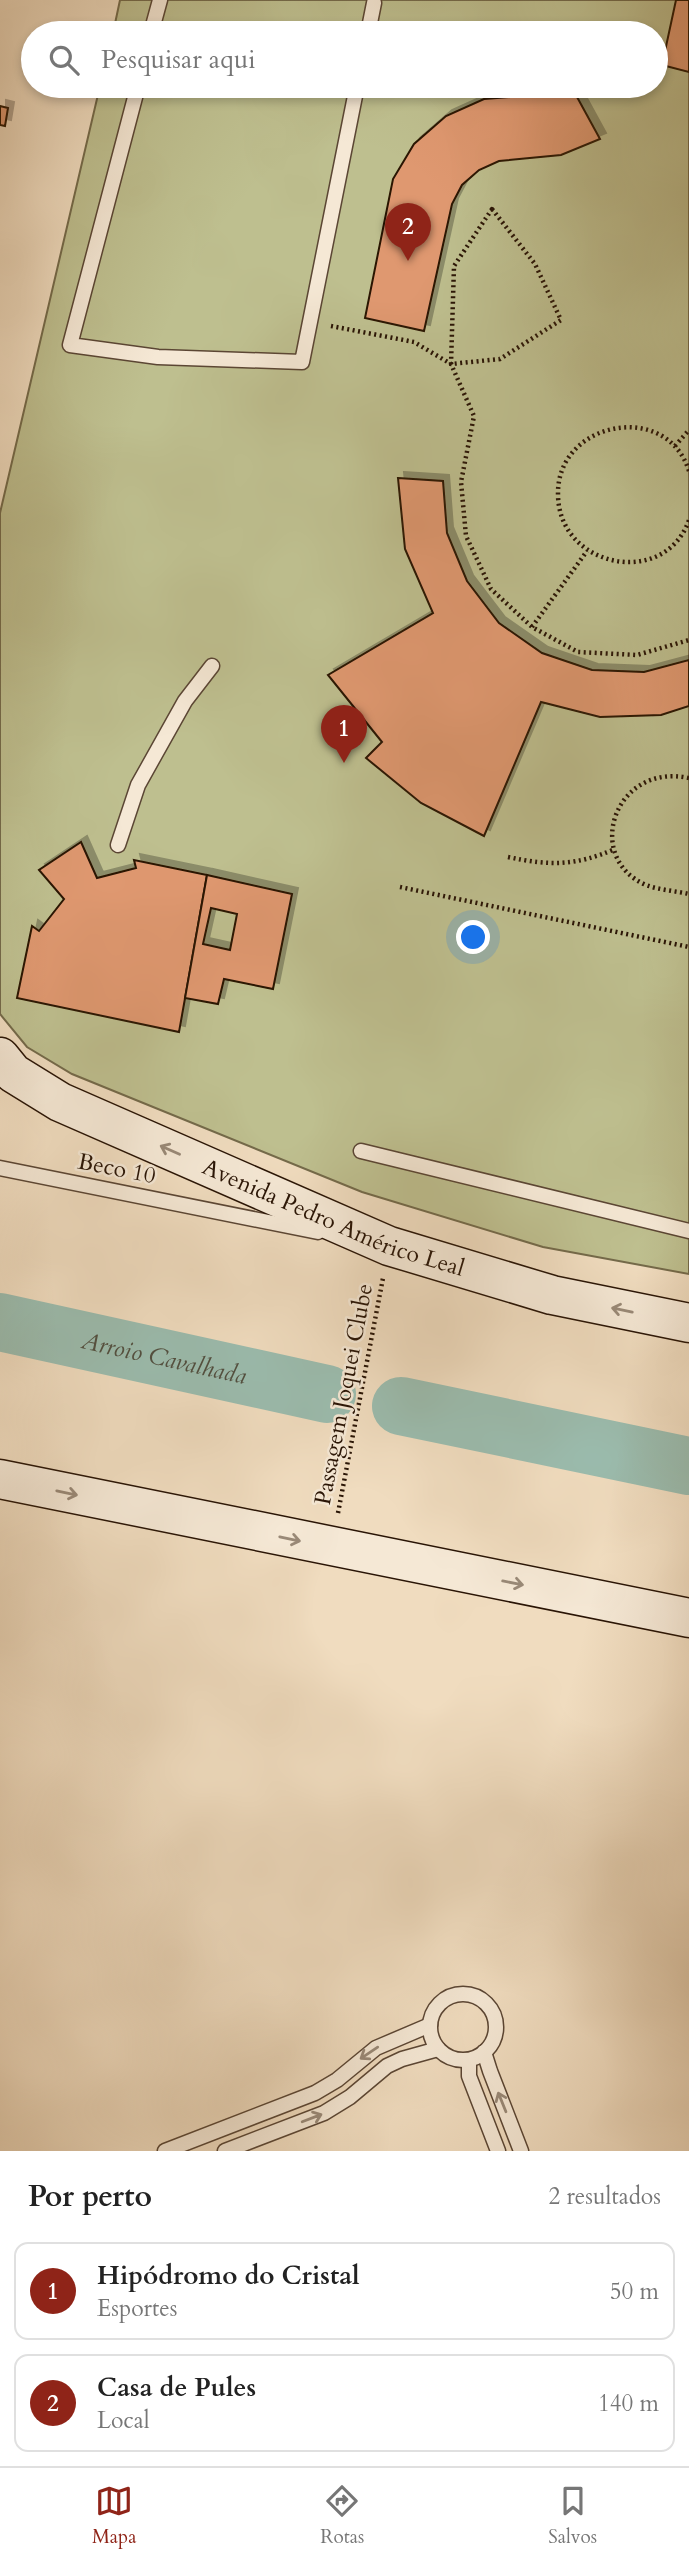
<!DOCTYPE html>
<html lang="pt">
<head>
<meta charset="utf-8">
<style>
	body { margin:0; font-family:Cardo,serif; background:#f2f2f2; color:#222 }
	.you { position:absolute; left:474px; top:938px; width:24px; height:24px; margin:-18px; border:5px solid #fff; border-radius:50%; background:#1a73e8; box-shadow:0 0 0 10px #1a73e833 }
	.badge { display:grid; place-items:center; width:46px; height:46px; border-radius:50%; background:#8f2418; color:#fff; font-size:23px; font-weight:700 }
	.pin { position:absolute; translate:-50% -58px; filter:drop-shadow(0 2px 4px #0008) }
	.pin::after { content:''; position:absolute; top:37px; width:24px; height:21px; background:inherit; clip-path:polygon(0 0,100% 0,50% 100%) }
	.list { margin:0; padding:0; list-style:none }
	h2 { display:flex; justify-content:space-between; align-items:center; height:91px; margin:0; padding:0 28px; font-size:30px }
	h2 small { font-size:23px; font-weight:400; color:#767676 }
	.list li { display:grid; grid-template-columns:46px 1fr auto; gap:21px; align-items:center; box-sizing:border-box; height:98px; margin:0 14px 14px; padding:0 14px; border:2px solid #e0e0e0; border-radius:14px }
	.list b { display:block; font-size:26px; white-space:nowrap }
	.list p { margin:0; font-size:23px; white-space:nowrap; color:#767676 }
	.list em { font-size:23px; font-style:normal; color:#767676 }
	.icon { flex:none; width:38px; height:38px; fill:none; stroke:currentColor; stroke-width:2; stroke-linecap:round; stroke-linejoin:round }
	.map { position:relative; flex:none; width:689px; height:2151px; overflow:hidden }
	.search { position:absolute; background:#fff; box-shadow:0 4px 10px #0003; left:21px; right:21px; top:21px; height:77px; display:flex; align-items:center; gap:18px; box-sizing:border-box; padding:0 24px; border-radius:38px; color:#767676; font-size:26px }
	.sheet { height:315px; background:#fff }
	nav { display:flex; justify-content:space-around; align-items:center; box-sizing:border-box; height:98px; border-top:2px solid #e0e0e0; background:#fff; font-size:19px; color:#767676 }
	nav a { display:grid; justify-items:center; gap:4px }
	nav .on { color:#8f2418 }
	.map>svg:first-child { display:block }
	.green { fill:#bebf8f; stroke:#746a4a; stroke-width:2 }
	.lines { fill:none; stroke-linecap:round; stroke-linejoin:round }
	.river { stroke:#9bbcae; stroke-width:58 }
	.building { fill:#df9870; stroke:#291405; stroke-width:2; fill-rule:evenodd; filter:url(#shadow) }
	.lane-casing { stroke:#5b4634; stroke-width:17 }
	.secondary-casing { stroke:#291405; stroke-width:41 }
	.path { stroke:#291405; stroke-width:4.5; stroke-dasharray:2 3.5; stroke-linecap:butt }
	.lane { stroke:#f5e8d5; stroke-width:14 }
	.secondary { stroke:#f5e8d5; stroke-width:38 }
	.oneway { stroke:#998977 }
	.labels { text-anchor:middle; stroke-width:5; stroke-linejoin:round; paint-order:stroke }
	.street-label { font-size:23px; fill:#291405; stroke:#f5e8d5 }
	.water-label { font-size:24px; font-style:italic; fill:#514f40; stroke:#f5e8d5 }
</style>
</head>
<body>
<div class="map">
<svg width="689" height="2151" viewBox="0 0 689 2151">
	<defs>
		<filter id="shadow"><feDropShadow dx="6" dy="-6" stdDeviation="0" flood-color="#0004"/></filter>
	</defs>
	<rect width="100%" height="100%" fill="#f0dcbf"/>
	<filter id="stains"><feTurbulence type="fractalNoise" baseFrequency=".00286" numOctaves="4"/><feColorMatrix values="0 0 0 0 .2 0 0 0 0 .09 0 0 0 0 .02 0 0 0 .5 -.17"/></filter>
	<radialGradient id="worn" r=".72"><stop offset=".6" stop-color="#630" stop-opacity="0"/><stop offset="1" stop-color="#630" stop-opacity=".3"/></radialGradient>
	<polygon class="green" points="120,0 689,0 689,1274 543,1247 362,1192 72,1074 27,1047 0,1014 0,513 100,86 656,86 656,33 113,33"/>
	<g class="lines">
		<g class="river">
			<path id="s1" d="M0,1322L327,1394"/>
			<polyline points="401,1406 689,1466"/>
		</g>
	</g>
	<g class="building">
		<polygon points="676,0 689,0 689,72 662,65"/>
		<polygon points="571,86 600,139 561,155 499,161 479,170 462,185 452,204 424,331 365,318 393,179 414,144 446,116 484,99 550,94"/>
		<polygon points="0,106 8,108 5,126 0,125"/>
		<polygon points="398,478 443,481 447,533 467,581 499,623 542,653 592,670 644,672 689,660 689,706 661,715 600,717 541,702 484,836 421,803 366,758 382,742 328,675 433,613 405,549"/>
		<polygon points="81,842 97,878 136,868 134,860 207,875 179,1032 17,998 32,926 39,931 64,899 39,870"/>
		<path d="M207,875L292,894L273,989L224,979L218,1004L185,998ZM211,908L237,914L230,950L203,944Z"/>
	</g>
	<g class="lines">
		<defs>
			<g id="lane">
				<polyline points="151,33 160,0"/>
				<polyline points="368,33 374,3"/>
				<polyline points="138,86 70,345 158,357 302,362 357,86"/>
				<polyline points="118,845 138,785 185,701 212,666"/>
				<polyline points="361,1151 689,1231"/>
				<polyline points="0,1168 318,1232"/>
				<circle cx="463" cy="2027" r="33"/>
				<polyline points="484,2052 490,2071 521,2151"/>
				<polyline points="469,2060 469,2076 498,2151"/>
				<polyline points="165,2151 315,2093 337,2080 376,2048 430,2025"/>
				<polyline points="225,2151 324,2113 350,2097 387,2066 402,2059 438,2049"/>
			</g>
			<g id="secondary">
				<path id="s2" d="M0,1057L13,1073L60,1102L389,1246L552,1295L689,1323"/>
				<polyline points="0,1479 689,1618"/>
			</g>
		</defs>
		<use href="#lane" class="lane-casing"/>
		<use href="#secondary" class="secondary-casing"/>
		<g class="path">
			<polygon points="492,209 535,264 561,320 500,359 451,364 454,266"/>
			<polyline points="331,326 414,342 451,364 474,416 461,482 466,536 491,589 532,627 578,652 637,655 689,640"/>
			<polyline points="675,446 689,430"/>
			<path d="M689,471C667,400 557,421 558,494C558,568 665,589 689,520"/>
			<polyline points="532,627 587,551"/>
			<path d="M689,778C614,762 583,858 646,885C659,890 676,891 689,894"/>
			<path d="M508,857C550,866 575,866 615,849"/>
			<polyline points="400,887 689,947"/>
			<polyline points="338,1513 383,1278"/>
		</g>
		<use href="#lane" class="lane"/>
		<use href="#secondary" class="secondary"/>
	</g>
	<defs><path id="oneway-shaft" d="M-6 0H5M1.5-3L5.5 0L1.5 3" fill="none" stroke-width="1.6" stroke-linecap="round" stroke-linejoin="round" transform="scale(1.75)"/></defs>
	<g class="oneway">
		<use href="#oneway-shaft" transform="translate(170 1150) rotate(-156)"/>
		<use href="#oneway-shaft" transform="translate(622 1310) rotate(-168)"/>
		<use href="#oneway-shaft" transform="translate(67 1493) rotate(12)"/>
		<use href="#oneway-shaft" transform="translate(290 1539) rotate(12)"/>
		<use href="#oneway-shaft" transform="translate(513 1583) rotate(11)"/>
		<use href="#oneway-shaft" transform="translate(369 2053) rotate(146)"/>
		<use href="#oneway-shaft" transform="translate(502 2102) rotate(-112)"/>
		<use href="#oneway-shaft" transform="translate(312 2118) rotate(-21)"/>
	</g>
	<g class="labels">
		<g class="street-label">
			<text transform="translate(117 1168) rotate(11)" y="8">Beco 10</text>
			<text dy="8" stroke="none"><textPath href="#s2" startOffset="373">Avenida Pedro Américo Leal</textPath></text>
			<text transform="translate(343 1394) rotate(-79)" y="8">Passagem Joquei Clube</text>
		</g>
		<g class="water-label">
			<text dy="8" stroke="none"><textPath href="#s1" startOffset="168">Arroio Cavalhada</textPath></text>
		</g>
	</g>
	<rect width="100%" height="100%" filter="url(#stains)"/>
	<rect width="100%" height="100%" fill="url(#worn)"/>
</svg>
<div class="you"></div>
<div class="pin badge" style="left:344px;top:763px">1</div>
<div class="pin badge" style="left:408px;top:261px">2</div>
<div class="search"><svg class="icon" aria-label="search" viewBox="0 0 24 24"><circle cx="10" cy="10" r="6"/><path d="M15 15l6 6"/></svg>Pesquisar aqui</div>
</div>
<section class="sheet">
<h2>Por perto<small>2 resultados</small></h2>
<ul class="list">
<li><span class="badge">1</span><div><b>Hipódromo do Cristal</b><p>Esportes</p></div><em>50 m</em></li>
<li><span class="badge">2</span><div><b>Casa de Pules</b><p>Local</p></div><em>140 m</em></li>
</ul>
</section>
<nav>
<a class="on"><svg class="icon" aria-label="map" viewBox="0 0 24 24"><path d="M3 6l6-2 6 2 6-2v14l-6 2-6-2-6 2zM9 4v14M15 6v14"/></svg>Mapa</a>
<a><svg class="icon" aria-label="directions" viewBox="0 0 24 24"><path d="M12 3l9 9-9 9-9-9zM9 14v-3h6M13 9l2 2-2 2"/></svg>Rotas</a>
<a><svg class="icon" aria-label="saved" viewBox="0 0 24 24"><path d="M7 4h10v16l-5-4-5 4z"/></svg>Salvos</a>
</nav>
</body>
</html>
